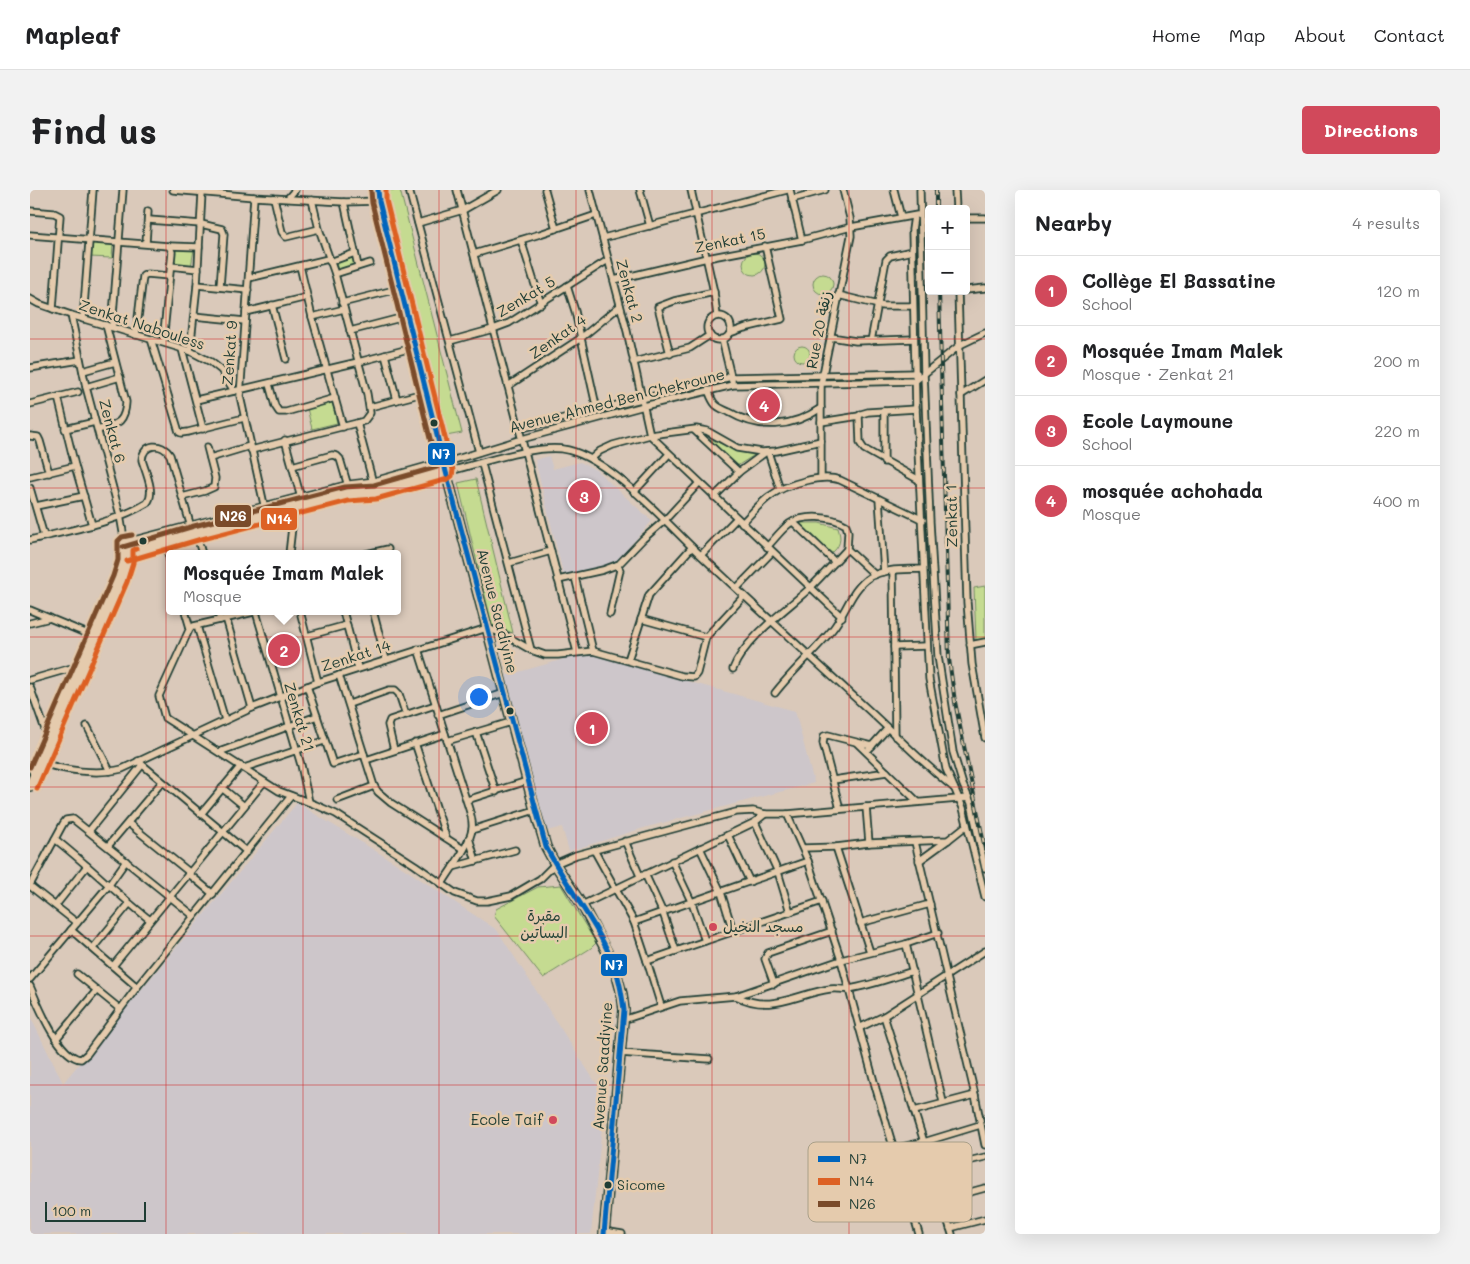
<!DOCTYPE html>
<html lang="en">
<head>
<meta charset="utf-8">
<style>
	body { margin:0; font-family:Mali,"Playpen Sans Arabic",sans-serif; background:#f2f2f2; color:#202124 }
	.controls { position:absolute; right:15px; top:15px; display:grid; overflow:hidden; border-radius:5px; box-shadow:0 5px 20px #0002 }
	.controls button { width:45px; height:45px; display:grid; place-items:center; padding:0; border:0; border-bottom:1px solid #e0e0e0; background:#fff; color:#202124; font:25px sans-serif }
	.scale { position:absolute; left:15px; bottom:12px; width:101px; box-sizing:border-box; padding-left:5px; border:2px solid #1f3d34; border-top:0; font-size:14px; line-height:18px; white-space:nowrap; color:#1f3d34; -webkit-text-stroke:4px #e5cbad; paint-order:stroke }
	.you { position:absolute; left:448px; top:506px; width:18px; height:18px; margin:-12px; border:4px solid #fff; border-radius:50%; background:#1a73e8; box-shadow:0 0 0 8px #1a73e833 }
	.badge { display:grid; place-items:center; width:32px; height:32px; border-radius:50%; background:#d1495b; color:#fff; font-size:16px; font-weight:700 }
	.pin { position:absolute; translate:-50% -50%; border:2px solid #fff; box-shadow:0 1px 5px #0006 }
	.popup { position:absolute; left:136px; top:360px; width:235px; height:65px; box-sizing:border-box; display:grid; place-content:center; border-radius:5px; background:#fff; filter:drop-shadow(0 1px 4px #0005); font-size:16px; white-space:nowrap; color:#757577 }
	.popup b { font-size:19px; color:#202124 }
	.popup::after { content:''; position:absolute; left:50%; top:100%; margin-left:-10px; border:10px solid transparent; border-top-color:#fff }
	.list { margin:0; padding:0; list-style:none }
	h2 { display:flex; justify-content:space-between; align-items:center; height:65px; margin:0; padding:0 20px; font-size:21px }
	h2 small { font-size:16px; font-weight:400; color:#757577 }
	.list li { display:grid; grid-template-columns:32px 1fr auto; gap:15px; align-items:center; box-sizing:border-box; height:70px; padding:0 20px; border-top:1px solid #e0e0e0 }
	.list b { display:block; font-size:19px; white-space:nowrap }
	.list p { margin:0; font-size:16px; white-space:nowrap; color:#757577 }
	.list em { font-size:16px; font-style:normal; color:#757577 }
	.map { position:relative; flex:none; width:955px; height:1044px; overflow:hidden; border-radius:5px }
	header { display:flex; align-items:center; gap:30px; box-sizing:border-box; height:70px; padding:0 25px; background:#fff; border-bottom:1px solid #e0e0e0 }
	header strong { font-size:24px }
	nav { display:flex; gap:28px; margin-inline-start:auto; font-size:18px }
	.intro { display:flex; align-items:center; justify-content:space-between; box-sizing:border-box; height:120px; padding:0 30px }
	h1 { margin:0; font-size:35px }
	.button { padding:12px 22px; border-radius:5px; background:#d1495b; color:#fff; font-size:18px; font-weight:700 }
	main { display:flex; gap:30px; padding:0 30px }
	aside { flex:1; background:#fff; border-radius:5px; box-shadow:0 5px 20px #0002 }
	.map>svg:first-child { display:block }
	.built { fill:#cdc6ca }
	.green { fill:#c5db91; stroke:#728c62 }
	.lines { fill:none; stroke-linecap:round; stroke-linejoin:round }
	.minor-casing { stroke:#1f3d34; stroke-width:9 }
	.secondary-casing { stroke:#1f3d34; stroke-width:12 }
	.minor { stroke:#e5cbad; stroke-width:5.5 }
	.secondary { stroke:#e5cbad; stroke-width:9 }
	.rail-casing { stroke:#1f3d34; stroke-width:4 }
	.rail { stroke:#e5cbad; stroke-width:2; stroke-dasharray:5.5; stroke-linecap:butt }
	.bus-1-casing { stroke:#e5cbad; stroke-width:9 }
	.bus-2-casing { stroke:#e5cbad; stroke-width:9 }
	.bus-3-casing { stroke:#e5cbad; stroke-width:9 }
	.bus-1 { stroke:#0065bd; stroke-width:5 }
	.bus-2 { stroke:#dd6124; stroke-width:5 }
	.bus-3 { stroke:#7a4b2a; stroke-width:5 }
	.grid { fill:none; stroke:#d62828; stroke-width:1; stroke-opacity:0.55 }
	.bus-dot { fill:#1f3d34; stroke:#e5cbad; stroke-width:2 }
	.poi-dot { fill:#d1495b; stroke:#e5cbad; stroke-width:2 }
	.labels { text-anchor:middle; stroke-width:5; stroke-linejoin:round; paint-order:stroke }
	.bus-label { font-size:14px; fill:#1f3d34; stroke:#e5cbad; text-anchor:start }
	.street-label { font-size:15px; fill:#1f3d34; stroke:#e5cbad }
	.park-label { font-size:15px; fill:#274539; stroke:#e5cbad }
	.poi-label { font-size:15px; fill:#1f3d34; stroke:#e5cbad; text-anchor:start }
	.key { fill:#e5cbad; stroke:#aaa089; stroke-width:1 }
	.key-label { font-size:14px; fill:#1f3d34 }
	.line-badge { stroke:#e5cbad; stroke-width:2 }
	.badge-label { font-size:14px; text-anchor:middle; font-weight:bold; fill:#fff }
</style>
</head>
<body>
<header>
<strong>Mapleaf</strong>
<nav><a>Home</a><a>Map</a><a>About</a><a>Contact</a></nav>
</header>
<div class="intro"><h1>Find us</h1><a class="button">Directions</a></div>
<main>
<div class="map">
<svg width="955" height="1044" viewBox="0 0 955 1044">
	<rect width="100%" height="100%" fill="#dac9ba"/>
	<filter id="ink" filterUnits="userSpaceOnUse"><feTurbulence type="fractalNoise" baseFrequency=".02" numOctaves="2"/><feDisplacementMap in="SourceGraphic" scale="10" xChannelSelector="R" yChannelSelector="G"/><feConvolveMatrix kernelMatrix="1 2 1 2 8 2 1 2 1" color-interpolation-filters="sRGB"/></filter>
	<g filter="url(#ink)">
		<g class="built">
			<polygon points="519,266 523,279 550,272 566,280 622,331 583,375 534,387 505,270"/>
			<polygon points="555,463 765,521 784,593 617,637 539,661 532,637 517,641 475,486"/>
			<polygon points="267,613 367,674 467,740 575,907 561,1044 0,1044 0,826 33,893"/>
		</g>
		<g class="green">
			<polygon points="354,0 370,0 432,243 416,246"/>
			<polygon points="61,53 83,54 82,68 60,67"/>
			<polygon points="144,58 164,59 161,77 142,75"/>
			<circle cx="724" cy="74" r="11"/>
			<polygon points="323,66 325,75 308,80 305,70"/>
			<circle cx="793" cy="94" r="10"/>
			<circle cx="772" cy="164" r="8"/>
			<polygon points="302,211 307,233 282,239 277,218"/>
			<polygon points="678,248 706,260 726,264 707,276"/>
			<polygon points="446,289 483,443 462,435 428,293"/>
			<path d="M767,333H789L808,338C812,350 810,356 801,364Z"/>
			<polygon points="955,396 955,449 946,450 944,398"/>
			<polygon points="531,695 566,753 561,758 513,788 464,726 466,719 508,697"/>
		</g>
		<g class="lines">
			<defs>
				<g id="minor">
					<polyline points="143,0 224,7 314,12 349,11"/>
					<polyline points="379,0 449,262"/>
					<polyline points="427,0 547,462"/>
					<polyline points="515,0 526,39"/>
					<polyline points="560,0 597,141 620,245 812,427"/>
					<polyline points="610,0 620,36"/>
					<polyline points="661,0 684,102 687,126"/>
					<polyline points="760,0 772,50"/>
					<polyline points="864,0 871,27"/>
					<polyline points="890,0 894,183 900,332 908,466 923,562 933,595 941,613 955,678"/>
					<polyline points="925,0 926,19"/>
					<polyline points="224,7 210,206 235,319"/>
					<polyline points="244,8 252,42 256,47 289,39"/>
					<polyline points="258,8 265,0"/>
					<polyline points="762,9 795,0"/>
					<polyline points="314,12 328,76"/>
					<polyline points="0,21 24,23 30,26 23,119"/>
					<polyline points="884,26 882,40 886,219 899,489 916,579 933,618 955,707"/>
					<polyline points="936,28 955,28"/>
					<polyline points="119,30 171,34 192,39 194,44 190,97"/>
					<polyline points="388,33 433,20 468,0"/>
					<polyline points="0,45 139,56 142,62 133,152"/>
					<polyline points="573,48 757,0"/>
					<polyline points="491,50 511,114"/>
					<polyline points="116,53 118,21"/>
					<polyline points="139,56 169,57"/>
					<polyline points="444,64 510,44 566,25"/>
					<polyline points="300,72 325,63"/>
					<polyline points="140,76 168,79"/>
					<polyline points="270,76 282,127 313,237"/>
					<polyline points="305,84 340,73"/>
					<polyline points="219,88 298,69"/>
					<polyline points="584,90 677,68 772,50 821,37 887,25"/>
					<polyline points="167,95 218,100"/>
					<polyline points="537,96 545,121 567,220"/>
					<polyline points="936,100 955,98"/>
					<polyline points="928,101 937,412 942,474 955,548"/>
					<polyline points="808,105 853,116 883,116"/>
					<polyline points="0,109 9,114 41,125 160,161 181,172 191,180 204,201"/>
					<polyline points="312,113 372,98"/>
					<polyline points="242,115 256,169"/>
					<polyline points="216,122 277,107"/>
					<polyline points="41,125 56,197 90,325 95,354"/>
					<polyline points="164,126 215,131"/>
					<circle cx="689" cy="138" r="12"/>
					<polyline points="282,127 314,119"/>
					<polyline points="53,129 63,0"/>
					<polyline points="82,137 93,0"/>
					<polyline points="320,141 378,126"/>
					<polyline points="700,143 714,138 752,129 735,56"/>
					<polyline points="106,145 113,86 117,84 139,86"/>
					<polyline points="801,147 826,151 884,149"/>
					<polyline points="121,149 149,242 151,243 158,242 214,228"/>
					<polyline points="692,149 702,191"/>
					<polyline points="420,151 463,139 479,133 578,70"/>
					<polyline points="841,151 856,70 860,66 882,61"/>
					<polyline points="152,159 173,239"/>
					<polyline points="160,161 167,95 172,3"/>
					<polyline points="640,164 628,117 644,111 684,102"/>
					<polyline points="355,165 367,210"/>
					<polyline points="603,172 660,158 680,145"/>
					<polyline points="0,178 50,170"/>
					<polyline points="53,181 85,172"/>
					<polyline points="239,194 245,216 249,222 256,222 305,208"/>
					<polyline points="478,196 551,148 590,116"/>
					<polyline points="56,197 90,187"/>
					<path d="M678,200C680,205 682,211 685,214C688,218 695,220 699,222C730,240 762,238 791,218"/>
					<polyline points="931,205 955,190"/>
					<polyline points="28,207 48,202"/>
					<polyline points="166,210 328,172 386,157"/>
					<polyline points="0,214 28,207 45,276 62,335"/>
					<polyline points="340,217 397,202"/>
					<polyline points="886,219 838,222 831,224 829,226 830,253 834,259 889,290"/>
					<polyline points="791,232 829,226"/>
					<polyline points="327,233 343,293"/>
					<polyline points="35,239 65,232"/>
					<polyline points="489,239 701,187 887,183"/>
					<path d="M68,240C86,234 95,234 96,212L76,135"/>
					<polyline points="664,240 709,282"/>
					<polyline points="0,246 8,247 10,251 19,283"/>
					<polyline points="255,250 271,308"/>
					<polyline points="221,260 327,233 334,231 340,223 337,204 305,84 289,39 282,10"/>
					<polyline points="738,262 750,299"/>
					<polyline points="180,268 220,256"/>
					<polyline points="561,269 570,261 583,255 620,245 666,239 677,241 707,258 732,262 746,261 791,251"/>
					<polyline points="854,272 854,221"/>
					<polyline points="414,273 492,249 614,216 703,195 885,191 930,155 955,143"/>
					<polyline points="452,274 501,460"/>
					<polyline points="262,276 302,265 307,266 310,269 318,296"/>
					<path d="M416,282C449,274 507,253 538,260C580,270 632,328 662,357C718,410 775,462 832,514C863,542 891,572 924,598"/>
					<polyline points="0,287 45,276"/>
					<polyline points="791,288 791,194 821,46 820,28 813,0"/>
					<polyline points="0,298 14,346"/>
					<polyline points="604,302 639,264"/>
					<polyline points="152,307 175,301 184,297 185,288 177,257"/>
					<polyline points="684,307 709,282 736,262"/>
					<polyline points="849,309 854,382"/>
					<polyline points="6,316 54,306"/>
					<polyline points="763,332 805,372"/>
					<path d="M712,333C721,324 730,313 740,306C756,294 791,284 810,290L893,330"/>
					<polyline points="166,343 172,364"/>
					<path d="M0,350C39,340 83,334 117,313C126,303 115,281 112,270C113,253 132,252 140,265L161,337"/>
					<polyline points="135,352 140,370"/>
					<polyline points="817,359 845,385"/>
					<polyline points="259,364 262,337 260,316"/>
					<polyline points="336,364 358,359"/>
					<polyline points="671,365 707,328"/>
					<polyline points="479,373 521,361"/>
					<polyline points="863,381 865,546"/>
					<polyline points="545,387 563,461"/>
					<polyline points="528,390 573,380 589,374 613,349 635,330 669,293"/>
					<polyline points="707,398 742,362"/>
					<polyline points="0,420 65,447"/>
					<polyline points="155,421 160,438"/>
					<polyline points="188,421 190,430"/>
					<polyline points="270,421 288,492"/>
					<polyline points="313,421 328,478"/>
					<polyline points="343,421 356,470"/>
					<polyline points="226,422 271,575 279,612"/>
					<polyline points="580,424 590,380 587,375"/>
					<polyline points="196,428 222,518"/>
					<polyline points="611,429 676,447"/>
					<polyline points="0,433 20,428"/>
					<polyline points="164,436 228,421"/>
					<polyline points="167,436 195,530"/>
					<polyline points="160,438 129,506 135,528 249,601 286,615 306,624 385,675 425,703 447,711 457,711 481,706 510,689 525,674 546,665 706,622 723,621 735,624 757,624 939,608"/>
					<polyline points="277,446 317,435"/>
					<polyline points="940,455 955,452"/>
					<polyline points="864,457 897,456"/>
					<path d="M388,459L439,619C441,625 443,632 442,639C440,655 421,679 412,694"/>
					<polyline points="598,470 619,405 662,357"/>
					<path d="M703,479C715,448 756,420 780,398C793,385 805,372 817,359L818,342L816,335C801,326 774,324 759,334C751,340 744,350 737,357"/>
					<polyline points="309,485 344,596 348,602 361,613 433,659"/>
					<polyline points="0,490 52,475"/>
					<polyline points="277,496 303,574 334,564"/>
					<polyline points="0,497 19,551"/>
					<path d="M745,503C763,480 784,462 802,440C816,423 821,399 840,387C855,378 877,380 893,379"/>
					<polyline points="319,514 359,500 365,500 369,504 376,525"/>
					<polyline points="408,525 474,503"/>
					<polyline points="57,536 80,581"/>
					<polyline points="446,542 466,602"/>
					<polyline points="417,551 481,532"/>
					<polyline points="385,553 416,647"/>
					<polyline points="827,553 888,612"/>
					<polyline points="839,559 857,539"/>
					<polyline points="364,560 358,535 360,530 405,515"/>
					<polyline points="189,562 287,526"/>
					<polyline points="336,570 415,544"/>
					<polyline points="108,571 217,662"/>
					<path d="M11,572C33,581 68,585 92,579L222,518L288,492L457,438L473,444L501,460L515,465H528L563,461L652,486L664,487L667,483L676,447L714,406"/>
					<polyline points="0,574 4,587"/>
					<polyline points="214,578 294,551"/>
					<polyline points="803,590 857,582"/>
					<polyline points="192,598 214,616"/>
					<polyline points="307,610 344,596"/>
					<polyline points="437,610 497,591"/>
					<polyline points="836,617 839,653"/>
					<polyline points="810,619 793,553 794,546 798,545 842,556"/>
					<polyline points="171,624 211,576"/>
					<polyline points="757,624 778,671 811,770 846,899 889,1044"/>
					<polyline points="725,632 748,682 760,722"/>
					<polyline points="98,633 159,682"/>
					<polyline points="442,640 505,620"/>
					<polyline points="59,641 112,575"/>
					<polyline points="698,645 720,692"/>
					<polyline points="439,648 446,671"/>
					<path d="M25,649C58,675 87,704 120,730"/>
					<polyline points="595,651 610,686"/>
					<polyline points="885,652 945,905 955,955"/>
					<polyline points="78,656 132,592"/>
					<polyline points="806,657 840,762"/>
					<polyline points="670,658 691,702 703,741"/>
					<polyline points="773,658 806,657 839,653 918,650 937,635"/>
					<polyline points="564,660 604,732 617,771"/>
					<polyline points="642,671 662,713 675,751"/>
					<polyline points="889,671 918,650"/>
					<polyline points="423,677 485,660"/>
					<polyline points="158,683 183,704"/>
					<polyline points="615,684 633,723 646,761"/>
					<polyline points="0,695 33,634 36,630 43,629 164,726"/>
					<polyline points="0,696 47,733"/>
					<polyline points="26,715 57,676"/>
					<polyline points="552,715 725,632 735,624"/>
					<polyline points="604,732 778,671"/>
					<polyline points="830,733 900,714"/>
					<polyline points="41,740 107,797"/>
					<polyline points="876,754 913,912"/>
					<polyline points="63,758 99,714"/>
					<polyline points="83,776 234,592"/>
					<polyline points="47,784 90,819"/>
					<polyline points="0,789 79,695 96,671"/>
					<polyline points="744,794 735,769 738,763 802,741"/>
					<path d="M0,796C8,815 29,868 51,869L57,864L107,797L261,606"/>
					<path d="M706,806C742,824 765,804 800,799C807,798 813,800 819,799C839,796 864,787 883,781"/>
					<polyline points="631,816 617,771 792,711"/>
					<polyline points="854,826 894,952"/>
					<polyline points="593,830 650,811 706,806 811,770 876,754 908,743"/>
					<polyline points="829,838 854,826 955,761"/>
					<polyline points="26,849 67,800"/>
					<polyline points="589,863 679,869"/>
					<polyline points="884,921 945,905"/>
					<polyline points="864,959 894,952 950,935"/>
					<polyline points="872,987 955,967"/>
					<polyline points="911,1010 922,1044"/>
					<polyline points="880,1015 911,1010 955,998"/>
					<polyline points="920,1038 955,1029"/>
					<polyline points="574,1041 592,1044"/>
				</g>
				<g id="secondary">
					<polyline points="348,0 349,11 416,282 505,620 516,657 525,674 552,715 584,775 592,804 594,820 574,1044"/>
					<polyline points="95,364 166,343 317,304 345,302 416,282"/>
					<polyline points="0,596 90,389 96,371 95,354 271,308 318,296 343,293 414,273"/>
				</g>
			</defs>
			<use href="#minor" class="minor-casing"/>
			<use href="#secondary" class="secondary-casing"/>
			<use href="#minor" class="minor"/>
			<use href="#secondary" class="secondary"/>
			<defs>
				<g id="rail">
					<polyline points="906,0 906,19"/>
					<polyline points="909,101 919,469 925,512 955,659"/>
				</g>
			</defs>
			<use href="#rail" class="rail-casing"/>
			<use href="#rail" class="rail"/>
			<defs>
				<path id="bus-1" d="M348,0L349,11L416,282L516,657C537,697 567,733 584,775C590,789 592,805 594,820L574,1044"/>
				<g id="bus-2">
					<polyline points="97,371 168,350 318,311 346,309 418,289 422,286 423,280 356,10 356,0"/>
					<polyline points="7,599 97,392 103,373 103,360 106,359"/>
				</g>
				<g id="bus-3">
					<polyline points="93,357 164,336 315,297 344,295 407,277 342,13 341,1"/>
					<polyline points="0,577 83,386 88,370 88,351 92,347 102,345"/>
				</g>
			</defs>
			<use href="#bus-1" class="bus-1-casing"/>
			<use href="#bus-2" class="bus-2-casing"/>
			<use href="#bus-3" class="bus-3-casing"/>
			<use href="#bus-1" class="bus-1"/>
			<use href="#bus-2" class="bus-2"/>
			<use href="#bus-3" class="bus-3"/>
		</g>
	</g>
	<path class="grid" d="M136,0V1044M273,0V1044M409,0V1044M546,0V1044M682,0V1044M819,0V1044M0,149H955M0,298H955M0,447H955M0,597H955M0,746H955M0,895H955"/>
	<g class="bus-dot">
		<circle cx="404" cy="233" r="4.5"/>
		<circle cx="113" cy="351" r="4.5"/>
		<circle cx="480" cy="521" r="4.5"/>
		<circle cx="578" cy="995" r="4.5"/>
	</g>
	<g class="poi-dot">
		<circle cx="683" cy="737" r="5"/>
		<circle cx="523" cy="930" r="5"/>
	</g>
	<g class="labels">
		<g class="bus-label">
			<text x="587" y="1000">Sicome</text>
		</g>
		<g class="street-label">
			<text transform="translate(700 51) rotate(-12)" y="5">Zenkat 15</text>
			<text transform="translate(599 101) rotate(75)" y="5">Zenkat 2</text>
			<text transform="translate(496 107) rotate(-31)" y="5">Zenkat 5</text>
			<text transform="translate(112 135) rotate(18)" y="5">Zenkat Nabouless</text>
			<text transform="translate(789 140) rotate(-79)" y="5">Rue 20 زنقة</text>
			<text transform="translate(528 147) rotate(-35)" y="5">Zenkat 4</text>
			<text transform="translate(200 163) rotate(-86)" y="5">Zenkat 9</text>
			<text transform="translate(587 211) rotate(-14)" y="5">Avenue Ahmed Ben Chekroune</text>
			<text transform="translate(82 241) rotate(75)" y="5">Zenkat 6</text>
			<text transform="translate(922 326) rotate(-91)" y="5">Zenkat 1</text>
			<text transform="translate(467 421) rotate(76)" y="5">Avenue Saadiyine</text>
			<text transform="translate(326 466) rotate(-18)" y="5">Zenkat 14</text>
			<text transform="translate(269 527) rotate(73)" y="5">Zenkat 21</text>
			<text transform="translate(573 876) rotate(-86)" y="5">Avenue Saadiyine</text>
		</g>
		<g class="park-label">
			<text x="514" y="731">مقبرة<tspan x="514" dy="17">البساتين</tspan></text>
		</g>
		<g class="poi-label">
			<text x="693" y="742">مسجد النخيل</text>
			<text x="513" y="935" text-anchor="end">Ecole Taif</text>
		</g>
	</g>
	<rect x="778" y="952" width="164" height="80" rx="8" class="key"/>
	<rect x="788" y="966" width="22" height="6" fill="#0065bd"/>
	<rect x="788" y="988" width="22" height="7" fill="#dd6124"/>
	<rect x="788" y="1011" width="22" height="6" fill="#7a4b2a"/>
	<g class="key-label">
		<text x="819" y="974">N7</text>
		<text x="819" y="996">N14</text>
		<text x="819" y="1019">N26</text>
	</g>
	<g class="line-badge">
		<rect x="397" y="252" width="29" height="24" rx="5" fill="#0065bd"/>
		<rect x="184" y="314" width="38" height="24" rx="5" fill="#7a4b2a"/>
		<rect x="230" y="317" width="38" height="24" rx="5" fill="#dd6124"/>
		<rect x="570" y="763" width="28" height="24" rx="5" fill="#0065bd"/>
	</g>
	<g class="badge-label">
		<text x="411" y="269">N7</text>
		<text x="203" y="331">N26</text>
		<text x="249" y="334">N14</text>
		<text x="584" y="780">N7</text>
	</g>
</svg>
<div class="controls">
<button>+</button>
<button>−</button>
</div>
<div class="scale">100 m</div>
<div class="you"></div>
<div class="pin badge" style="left:562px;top:538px">1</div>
<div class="pin badge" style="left:254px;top:460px">2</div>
<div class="popup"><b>Mosquée Imam Malek</b>Mosque</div>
<div class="pin badge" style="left:554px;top:306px">3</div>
<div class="pin badge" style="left:734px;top:215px">4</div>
</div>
<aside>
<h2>Nearby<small>4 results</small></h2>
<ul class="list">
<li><span class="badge">1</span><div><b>Collège El Bassatine</b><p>School</p></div><em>120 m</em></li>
<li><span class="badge">2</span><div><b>Mosquée Imam Malek</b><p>Mosque · Zenkat 21</p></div><em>200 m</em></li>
<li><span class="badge">3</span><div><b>Ecole Laymoune</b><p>School</p></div><em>220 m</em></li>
<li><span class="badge">4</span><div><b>mosquée achohada</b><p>Mosque</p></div><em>400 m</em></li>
</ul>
</aside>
</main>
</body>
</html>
